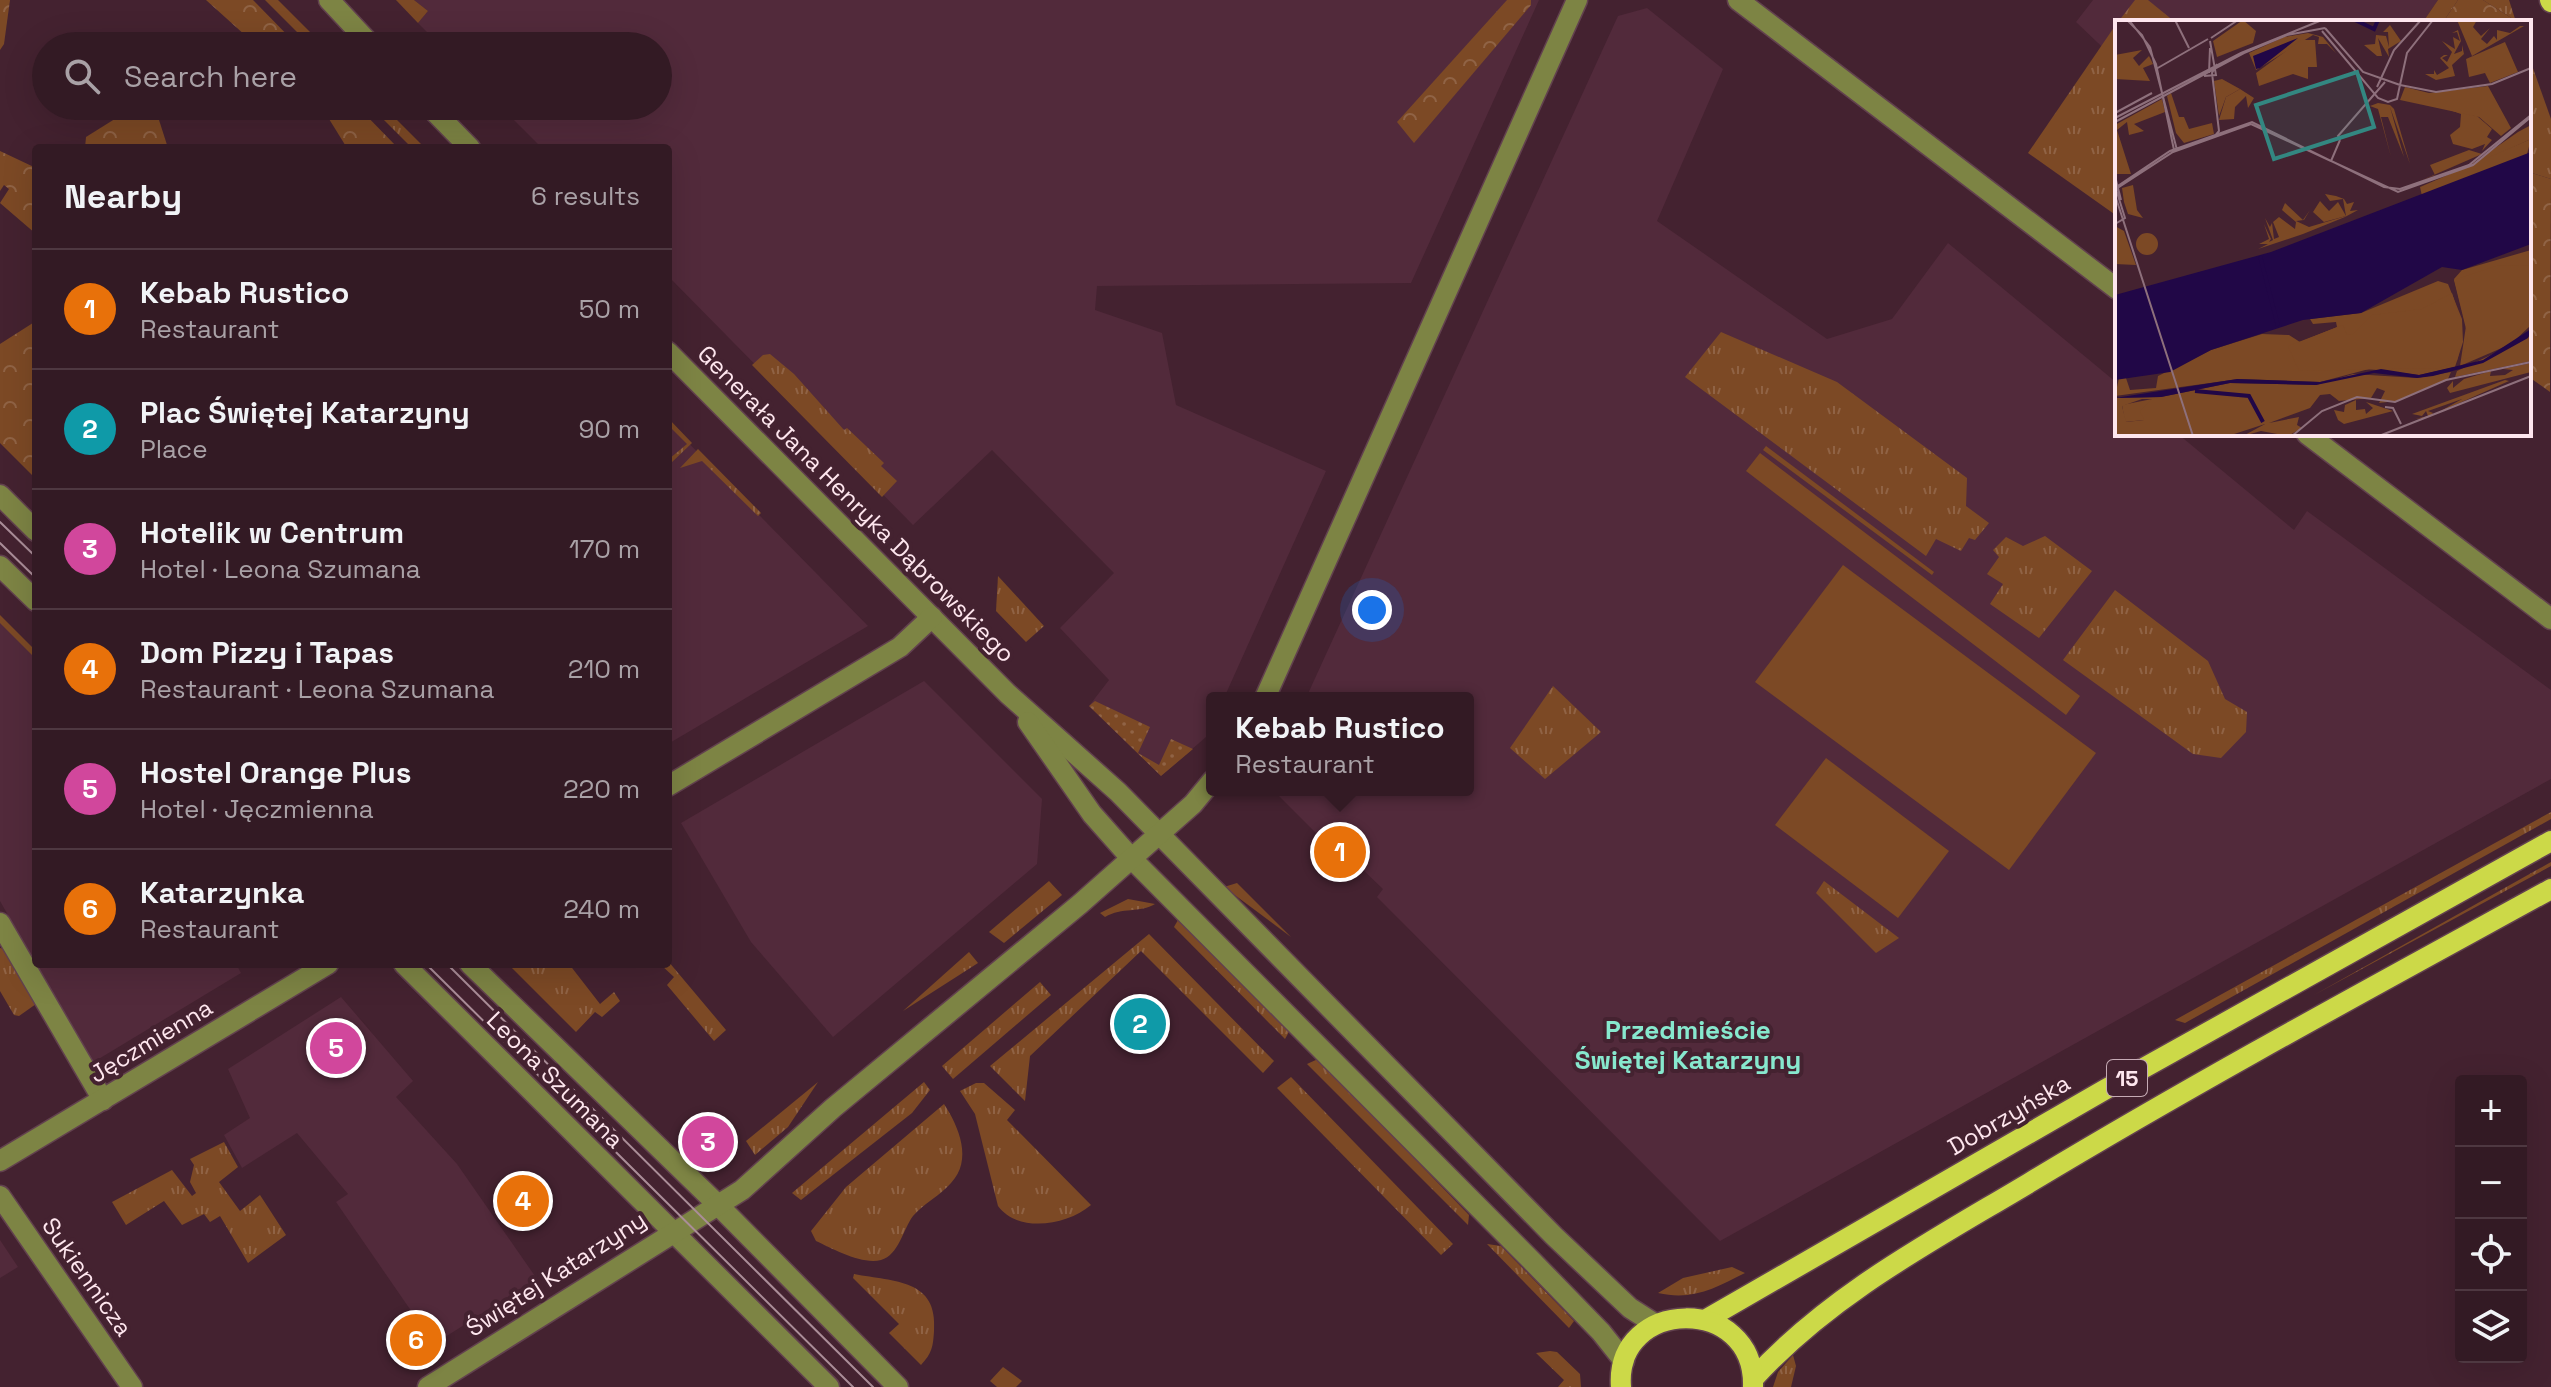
<!DOCTYPE html>
<html lang="en">
<head>
<meta charset="utf-8">
<style>
	body { margin:0; font-family:"Space Grotesk",sans-serif; background:#3e2731; color:#f1f3f6 }
	.controls { position:absolute; right:24px; bottom:24px; display:grid; overflow:hidden; border-radius:8px; box-shadow:0 8px 32px #0002 }
	.controls button { width:72px; height:72px; display:grid; place-items:center; padding:0; border:0; border-bottom:2px solid #4e3841; background:#331a24; color:#f1f3f6; font:40px sans-serif }
	.you { position:absolute; left:1372px; top:610px; width:28px; height:28px; margin:-20px; border:6px solid #fff; border-radius:50%; background:#1a73e8; box-shadow:0 0 0 12px #1a73e833 }
	.badge { display:grid; place-items:center; width:52px; height:52px; border-radius:50%; background:#db2777; color:#fff; font-size:26px; font-weight:700 }
	.pin { position:absolute; translate:-50% -50%; border:4px solid #fff; box-shadow:0 2px 8px #0006 }
	.popup { position:absolute; left:1206px; top:692px; width:268px; height:104px; box-sizing:border-box; display:grid; place-content:center; border-radius:8px; background:#331a24; filter:drop-shadow(0 2px 6px #0005); font-size:26px; white-space:nowrap; color:#a9a1a6 }
	.popup b { font-size:30px; color:#f1f3f6 }
	.popup::after { content:''; position:absolute; left:50%; top:100%; margin-left:-16px; border:16px solid transparent; border-top-color:#331a24 }
	.list { margin:0; padding:0; list-style:none }
	h2 { display:flex; justify-content:space-between; align-items:center; height:104px; margin:0; padding:0 32px; font-size:34px }
	h2 small { font-size:26px; font-weight:400; color:#a9a1a6 }
	.list li { display:grid; grid-template-columns:52px 1fr auto; gap:24px; align-items:center; box-sizing:border-box; height:120px; padding:0 32px; border-top:2px solid #4e3841 }
	.list b { display:block; font-size:30px; white-space:nowrap }
	.list p { margin:0; font-size:26px; white-space:nowrap; color:#a9a1a6 }
	.list em { font-size:26px; font-style:normal; color:#a9a1a6 }
	.icon { flex:none; width:44px; height:44px; fill:none; stroke:currentColor; stroke-width:2; stroke-linecap:round; stroke-linejoin:round }
	.map { position:relative; flex:none; width:2551px; height:1387px; overflow:hidden }
	.search { position:absolute; background:#331a24; box-shadow:0 8px 32px #0002; left:32px; top:32px; width:640px; height:88px; display:flex; align-items:center; gap:20px; box-sizing:border-box; padding:0 28px; border-radius:44px; color:#a9a1a6; font-size:30px }
	.panel { position:absolute; background:#331a24; box-shadow:0 8px 32px #0002; left:32px; top:144px; width:640px; height:824px; border-radius:8px }
	.map>svg:first-child { display:block }
	.built { fill:#522a3b }
	.grass { fill:url(#grass-tufts) }
	.forest { fill:url(#forest-crowns) }
	.park { fill:#7c4925 }
	.garden { fill:url(#garden-dots) }
	.lines { fill:none; stroke-linecap:round; stroke-linejoin:round }
	.minor-casing { stroke:#62414e; stroke-width:23 }
	.major-casing { stroke:#62414e; stroke-width:23 }
	.minor { stroke:#7d8444; stroke-width:20 }
	.major { stroke:#ccd948; stroke-width:20 }
	.tram { stroke:#aa8d98; stroke-width:2 }
	.labels { text-anchor:middle; stroke-width:8; stroke-linejoin:round; paint-order:stroke }
	.shield { fill:#442230; stroke:#c6abb5; stroke-width:2 }
	.shield-label { font-size:22px; font-weight:bold; fill:#fee6ee }
	.street-label { font-size:24px; fill:#fee6ee; stroke:#442230 }
	.neighbourhood-label { font-size:26px; font-weight:bold; fill:#87e8ce; stroke:#442230 }
	.inset-river { fill:none; stroke:#210747; stroke-width:4 }
	.inset-road { fill:none; stroke:#8e707c; stroke-width:2 }
	.view { fill:#338781; fill-opacity:0.15; stroke:#338781; stroke-width:4 }
	.inset-edge { fill:none; stroke:#fee6ee; stroke-width:4 }
</style>
</head>
<body>
<div class="map">
<svg width="2551" height="1387" viewBox="0 0 2551 1387">
	<defs>
		<pattern id="grass-tufts" width="24" height="20" patternUnits="userSpaceOnUse" patternTransform="scale(2)"><rect width="24" height="20" fill="#7c4925"/><path d="M3 7l-1-3M5 7V3M7 7l1-3M15 17l-1-3M17 17v-4M19 17l1-3" fill="none" stroke="#906345"/></pattern>
		<pattern id="forest-crowns" width="20" height="18" patternUnits="userSpaceOnUse" patternTransform="scale(2)"><rect width="20" height="18" fill="#7c4925"/><path d="M2 6a3 3 0 1 1 6 0M12 15a3 3 0 1 1 6 0" fill="none" stroke="#906345"/></pattern>
		<pattern id="garden-dots" width="8" height="8" patternUnits="userSpaceOnUse" patternTransform="scale(2)"><rect width="8" height="8" fill="#7c4925"/><path d="M2 2h.1M6 6h.1" fill="none" stroke="#906345" stroke-width="1.8" stroke-linecap="round"/></pattern>
	</defs>
	<rect width="100%" height="100%" fill="#442230"/>
	<g class="built">
		<polygon points="414,0 1539,0 1411,283 1097,286 1095,310 1162,333 1176,405 1326,471 1224,698 1212,698 1212,725 1206,737 1161,776 1089,706 1109,680 1060,628 1114,573 992,450 913,525 668,276 668,148 542,148 500,106 658,106 658,46 441,46 418,23 428,11"/>
		<polygon points="2093,0 2438,0 2423,22 2117,22 2117,61 2076,22"/>
		<polygon points="1647,8 1723,69 1657,221 1827,339 1892,319 1948,243 2117,383 2117,434 2178,434 2294,530 2307,511 2551,690 2551,779 1720,1241 1377,897 1383,889 1359,866 1364,861 1355,851 1359,846 1344,831 1329,846 1273,790 1468,790 1468,698 1306,698 1618,16"/>
		<polygon points="668,422 868,626 668,744"/>
		<polygon points="0,617 36,652 36,964 236,964 241,973 92,1063 0,901"/>
		<polygon points="924,681 1042,799 1037,864 833,1037 751,942 681,823"/>
		<polygon points="341,997 413,1081 396,1097 457,1164 537,1279 434,1344 336,1202 348,1194 297,1133 242,1168 224,1135 250,1118 228,1069"/>
		<polygon points="0,1240 18,1267 0,1278"/>
	</g>
	<g class="grass">
		<polygon points="265,0 278,0 324,46 311,46"/>
		<polygon points="396,0 414,0 428,11 418,23"/>
		<polygon points="2135,0 2148,0 2175,22 2118,22"/>
		<polygon points="2438,0 2458,0 2443,22 2423,22"/>
		<polygon points="2483,0 2509,0 2516,22 2512,22 2513,19"/>
		<polygon points="2117,23 2117,216 2028,153"/>
		<polygon points="2529,57 2551,119 2551,179 2529,172"/>
		<polygon points="370,106 383,106 425,148 412,148"/>
		<polygon points="1721,332 1837,382 1967,478 1966,506 1989,523 1975,540 1969,538 1961,551 1936,539 1926,556 1685,377"/>
		<polygon points="770,354 794,374 844,430 847,428 884,463 881,466 897,481 882,497 752,365 763,355"/>
		<polygon points="668,418 692,443 671,463 669,459 687,444 668,425"/>
		<polygon points="698,449 761,513 758,516 702,461 680,468"/>
		<polygon points="2045,536 2092,571 2039,638 1990,604 2003,584 1987,574 1999,557 1993,550 2006,537 2023,546"/>
		<polygon points="998,576 1044,626 1026,642 996,611"/>
		<polygon points="2115,590 2208,661 2225,699 2247,712 2246,732 2221,758 2193,754 2063,660"/>
		<polygon points="0,615 36,651 36,659 0,623"/>
		<polygon points="1553,686 1601,732 1545,779 1510,748"/>
		<polygon points="2551,812 2551,819 2185,1023 2175,1020"/>
		<polygon points="2551,861 2551,866 2314,995 2551,862"/>
		<polygon points="1049,881 1062,895 1004,943 989,932"/>
		<polygon points="1824,881 1899,938 1876,953 1816,893"/>
		<polygon points="1237,883 1291,937 1224,887"/>
		<path d="M1128,899L1155,904C1140,913 1122,907 1105,917L1100,913Z"/>
		<polygon points="1178,920 1290,1030 1285,1039 1174,927"/>
		<polygon points="1149,934 1274,1061 1263,1073 1141,951 1030,1056 1025,1101 990,1066"/>
		<polygon points="0,948 5,949 36,1004 19,1016 14,1015 0,991"/>
		<polygon points="969,952 978,963 903,1011"/>
		<polygon points="668,961 726,1030 714,1041 667,985 674,977 660,964 668,964"/>
		<polygon points="508,964 569,964 600,1004 614,992 620,1001 602,1017 595,1012 576,1032"/>
		<polygon points="1040,982 1051,995 953,1079 942,1066"/>
		<polygon points="1318,1059 1469,1215 1468,1225 1307,1064"/>
		<polygon points="1291,1077 1453,1244 1441,1255 1277,1088"/>
		<polygon points="818,1082 788,1127 755,1155 746,1141"/>
		<polygon points="924,1082 930,1090 912,1113 801,1200 792,1193"/>
		<path d="M976,1083H984L1015,1110L1007,1120L1091,1205C1066,1226 1018,1233 998,1206L975,1114L960,1091Z"/>
		<path d="M944,1104C959,1127 973,1160 951,1183C940,1196 924,1203 913,1216C903,1229 899,1255 881,1260C862,1265 833,1249 816,1241L811,1231L846,1187Z"/>
		<polygon points="224,1142 238,1167 219,1182 240,1211 260,1195 286,1235 248,1263 220,1216 210,1222 204,1214 182,1225 164,1201 126,1225 112,1202 172,1170 192,1196 196,1193 190,1182 194,1165 190,1159"/>
		<polygon points="1487,1244 1501,1246 1574,1321 1569,1328"/>
		<path d="M1732,1267L1745,1273C1715,1288 1693,1301 1658,1293L1683,1278Z"/>
		<path d="M854,1274C895,1282 938,1279 934,1331C933,1347 932,1353 921,1365L889,1333L899,1324L853,1278Z"/>
		<polygon points="1550,1351 1557,1352 1580,1374 1581,1387 1558,1387 1564,1380 1536,1353"/>
		<polygon points="1793,1355 1796,1366 1791,1387 1773,1387 1778,1372"/>
		<polygon points="1003,1367 1022,1381 1016,1387 997,1387 990,1381"/>
	</g>
	<g class="forest">
		<polygon points="0,0 10,0 4,44 0,50"/>
		<polygon points="206,0 253,0 298,46 257,46"/>
		<polygon points="1507,0 1531,0 1531,5 1414,143 1397,122"/>
		<polygon points="2458,0 2483,0 2513,19 2512,22 2443,22"/>
		<polygon points="321,106 357,106 398,148 347,148"/>
		<polygon points="138,114 159,120 168,148 85,148 86,137 118,117"/>
		<polygon points="0,151 36,168 36,234 0,203 9,189 4,185 0,191"/>
		<polygon points="2529,172 2551,179 2550,392 2529,377"/>
		<polygon points="36,321 36,479 0,443 0,344"/>
	</g>
	<g class="park">
		<polygon points="1766,446 1934,572 1932,575 1763,450"/>
		<polygon points="1760,453 2080,696 2066,715 1746,471"/>
		<polygon points="1843,565 2096,753 2009,870 1755,682"/>
		<polygon points="1826,758 1949,851 1898,918 1775,825"/>
	</g>
	<polygon class="garden" points="1095,701 1150,727 1138,753 1159,765 1171,739 1193,749 1161,776 1089,706"/>
	<g class="lines">
		<defs>
			<g id="minor">
				<polyline points="329,0 372,46"/>
				<polyline points="1738,0 2117,289"/>
				<polyline points="429,106 470,148"/>
				<polyline points="668,352 1008,694 1118,792 1554,1236 1630,1308 1655,1324"/>
				<polyline points="2307,434 2551,619"/>
				<polyline points="0,495 36,531"/>
				<polyline points="0,566 36,601"/>
				<polyline points="1265,698 1577,0"/>
				<polyline points="1028,722 1092,814 1131,858 1531,1260 1601,1332 1624,1361"/>
				<polyline points="668,786 900,647 932,617"/>
				<polyline points="0,923 103,1100"/>
				<polyline points="404,964 829,1387"/>
				<polyline points="470,964 717,1204 898,1387"/>
				<polyline points="0,1161 328,964"/>
				<polyline points="0,1196 132,1387"/>
				<polyline points="428,1387 742,1190 833,1108 1080,904 1193,804 1212,781"/>
			</g>
			<g id="major">
				<polyline points="2550,0 2551,2"/>
				<polyline points="1705,1320 2106,1089 2551,841"/>
				<path d="M1754,1378C1831,1294 1932,1241 2029,1183C2200,1080 2376,985 2551,889"/>
				<path d="M1621,1387C1614,1297 1756,1294 1753,1387"/>
			</g>
		</defs>
		<use href="#minor" class="minor-casing"/>
		<use href="#major" class="major-casing"/>
		<use href="#minor" class="minor"/>
		<use href="#major" class="major"/>
		<g class="tram">
			<polyline points="0,522 36,557"/>
			<polyline points="0,543 36,578"/>
			<polyline points="426,964 853,1387"/>
			<polyline points="447,964 873,1387"/>
		</g>
	</g>
	<g class="labels">
		<rect class="shield" x="2107" y="1060" width="40" height="36" rx="6"/>
		<g class="shield-label">
			<text x="2127" y="1086">15</text>
		</g>
		<g class="street-label">
			<text transform="translate(856 504) rotate(45)" y="8">Generała Jana Henryka Dąbrowskiego</text>
			<text transform="translate(151 1041) rotate(-31)" y="8">Jęczmienna</text>
			<text transform="translate(555 1080) rotate(45)" y="8">Leona Szumana</text>
			<text transform="translate(2009 1115) rotate(-30)" y="8">Dobrzyńska</text>
			<text transform="translate(556 1274) rotate(-33)" y="8">Świętej Katarzyny</text>
			<text transform="translate(87 1277) rotate(55)" y="8">Sukiennicza</text>
		</g>
		<g class="neighbourhood-label">
			<text x="1688" y="1039">Przedmieście<tspan x="1688" dy="30">Świętej Katarzyny</tspan></text>
		</g>
	</g>
	<g transform="translate(2115 20)">
		<rect width="416" height="416" fill="#442230"/>
		<path d="M342,0H362L358,7L366,16L375,8L366,19L372,24L379,16L382,20V10L395,13L405,6H409L357,36ZM275,5L286,21L273,29L274,37L263,18L267,36H262L249,25L260,24L261,15L271,16L274,27L273,12H268ZM343,10L346,21L339,34L347,31V25L349,34L337,45L340,56L321,60L310,54H319V50L322,55L334,48L325,38L329,35H333L327,38L332,42L337,32L327,21L340,29L338,17L345,21L342,12L337,13ZM193,13L208,17L221,33L212,24H203L204,17L198,15L141,50L134,33L169,17ZM27,30L18,38L24,46L34,36L38,44L28,48L35,61L0,59V35ZM125,69L139,78L133,88L131,76L120,87L119,99L104,100L111,77ZM263,83L275,85L279,89L295,144L275,87L289,137L273,97H266L276,137L263,89L255,86ZM416,105V119L347,151L403,112ZM354,130L367,134L305,161L320,155L315,145ZM210,174L221,176L229,179L232,184L239,182L235,191L243,190L230,197L188,214L143,229L153,224H144L154,219L149,204L156,219L154,222L158,220L150,198L155,207L157,203L159,219L164,217L158,202L164,197L180,209L181,202L167,190L170,183L188,200L195,190L189,200L181,201L194,207L231,196L228,179L215,181ZM390,360L394,361L322,393L347,379L313,391L318,393L315,397L300,399L313,396L311,391L307,396L297,394ZM37,379L29,400L10,402L7,385Z" fill="#7c4925"/>
		<path d="M332,89L362,96L377,109L372,117L377,120L367,131L370,124L357,129L338,124L335,115L345,107L346,94ZM416,119L411,138L307,176L305,167ZM416,230L415,306L396,324L345,346L351,306L339,259L347,250ZM323,261L333,264L347,299L348,322L340,347L304,355L254,349L205,362L124,359L0,376L4,358H11L15,370L41,368L43,356L96,330L147,314L174,315L185,322L222,307L221,302L198,304L195,299L246,293ZM416,316V341L340,357L342,351ZM416,343V352L335,373L332,368L338,361V368L349,359L376,351L375,356L390,355L398,350L388,349ZM336,352L333,359L281,381L264,383L270,371L262,368L256,378L224,381L215,374L205,375L195,388L154,403L184,397L182,405L187,408L173,416L146,411L128,416L150,404L113,416H0V378L46,377L115,363L201,365L238,354L302,358ZM27,379H37L25,391L29,400L11,402L7,386ZM241,380V390L250,389L251,394L258,388L251,382L278,391L229,404L223,400L219,390L229,392L230,385Z" fill="#7c4925" fill-rule="evenodd"/>
		<path d="M128,0L141,11L138,23L102,37L98,21ZM390,22L403,52L375,63L370,53L354,57L351,39Z" fill="#7c4925"/>
		<path d="M107,59L125,69L111,77L104,96L99,61ZM373,66L396,108L386,116L364,97L285,80L290,67L314,73ZM56,73L64,97H69L74,109L97,103L99,114L69,123L61,113L52,76ZM47,79L50,92L19,104L29,111L14,115L12,102L2,110L16,154H2L0,105ZM18,165L22,190L28,198L13,194L9,182L7,168ZM205,181L214,191L223,182L231,196L209,202L198,192ZM416,245V291L402,313L386,327L347,340L353,317L339,260L381,246ZM337,273L345,298V329L342,341L324,348L184,351L173,326L228,305L232,315L238,314L257,295L307,289Z" fill="#7c4925"/>
		<path d="M186,20H200L202,47H193V59L178,54L144,66L141,53ZM0,206L9,211L21,245L0,244ZM21 224a11 11 0 1 1 22 0a11 11 0 1 1-22 0Z" fill="#7c4925"/>
		<path d="M183,18L145,48L141,49L138,36ZM416,132V224L347,250L327,247L246,293L188,300L96,330L55,352L0,360V275L156,232ZM416,309L413,318L368,343L318,356L302,358L259,353L201,365L115,363L46,377L0,378L122,359L205,362L266,349L304,355L368,340Z" fill="#210747"/>
		<path class="inset-river" d="M240,0L259,9L263,0M145,236L163,306M80,371L134,376L148,402"/>
		<path class="inset-road" d="M12,0L27,15L41,44L59,130M14,0L35,27M60,0L74,28M318,0L292,33L285,65L321,72L377,64L416,48M207,11L263,78L273,82L282,79L285,65L248,52L210,8M96,18L123,0M35,27L62,130M41,49L93,19M94,53L95,28M89,56L101,55L95,21M262,67L279,30L306,0M0,93L37,73M0,98L126,33L207,0M0,102L129,33L172,15L210,8M99,117L104,111L97,53L102,44M225,120L216,141L283,172L358,145L416,97M225,120L223,116L270,62M0,156L6,180M0,166L10,198L0,204M1,169L58,132L136,104L216,141M1,173L3,166L55,131L137,102L269,167L285,169L354,145L416,95M0,175L78,416M270,387L278,388L286,404M177,416L207,391L242,377L280,382L331,360L416,342M264,416L416,356"/>
		<path class="view" d="M242,52L259,107L159,139L141,85Z"/>
		<rect width="416" height="416" class="inset-edge"/>
	</g>
</svg>
<div class="controls">
<button>+</button>
<button>−</button>
<button><svg class="icon" aria-label="locate" viewBox="0 0 24 24"><circle cx="12" cy="12" r="6"/><path d="M12 2v4M12 18v4M2 12h4M18 12h4"/></svg></button>
<button><svg class="icon" aria-label="layers" viewBox="0 0 24 24"><path d="M12 4l9 5-9 5-9-5zM3 14l9 5 9-5"/></svg></button>
</div>
<div class="you"></div>
<div class="pin badge" style="left:1340px;top:852px;background:#e8710a">1</div>
<div class="popup"><b>Kebab Rustico</b>Restaurant</div>
<div class="pin badge" style="left:1140px;top:1024px;background:#0f9aa8">2</div>
<div class="pin badge" style="left:708px;top:1142px;background:#d1479c">3</div>
<div class="pin badge" style="left:523px;top:1201px;background:#e8710a">4</div>
<div class="pin badge" style="left:336px;top:1048px;background:#d1479c">5</div>
<div class="pin badge" style="left:416px;top:1340px;background:#e8710a">6</div>
<div class="search"><svg class="icon" aria-label="search" viewBox="0 0 24 24"><circle cx="10" cy="10" r="6"/><path d="M15 15l6 6"/></svg>Search here</div>
<section class="panel">
<h2>Nearby<small>6 results</small></h2>
<ul class="list">
<li><span class="badge" style="background:#e8710a">1</span><div><b>Kebab Rustico</b><p>Restaurant</p></div><em>50 m</em></li>
<li><span class="badge" style="background:#0f9aa8">2</span><div><b>Plac Świętej Katarzyny</b><p>Place</p></div><em>90 m</em></li>
<li><span class="badge" style="background:#d1479c">3</span><div><b>Hotelik w Centrum</b><p>Hotel · Leona Szumana</p></div><em>170 m</em></li>
<li><span class="badge" style="background:#e8710a">4</span><div><b>Dom Pizzy i Tapas</b><p>Restaurant · Leona Szumana</p></div><em>210 m</em></li>
<li><span class="badge" style="background:#d1479c">5</span><div><b>Hostel Orange Plus</b><p>Hotel · Jęczmienna</p></div><em>220 m</em></li>
<li><span class="badge" style="background:#e8710a">6</span><div><b>Katarzynka</b><p>Restaurant</p></div><em>240 m</em></li>
</ul>
</section>
</div>
</body>
</html>
